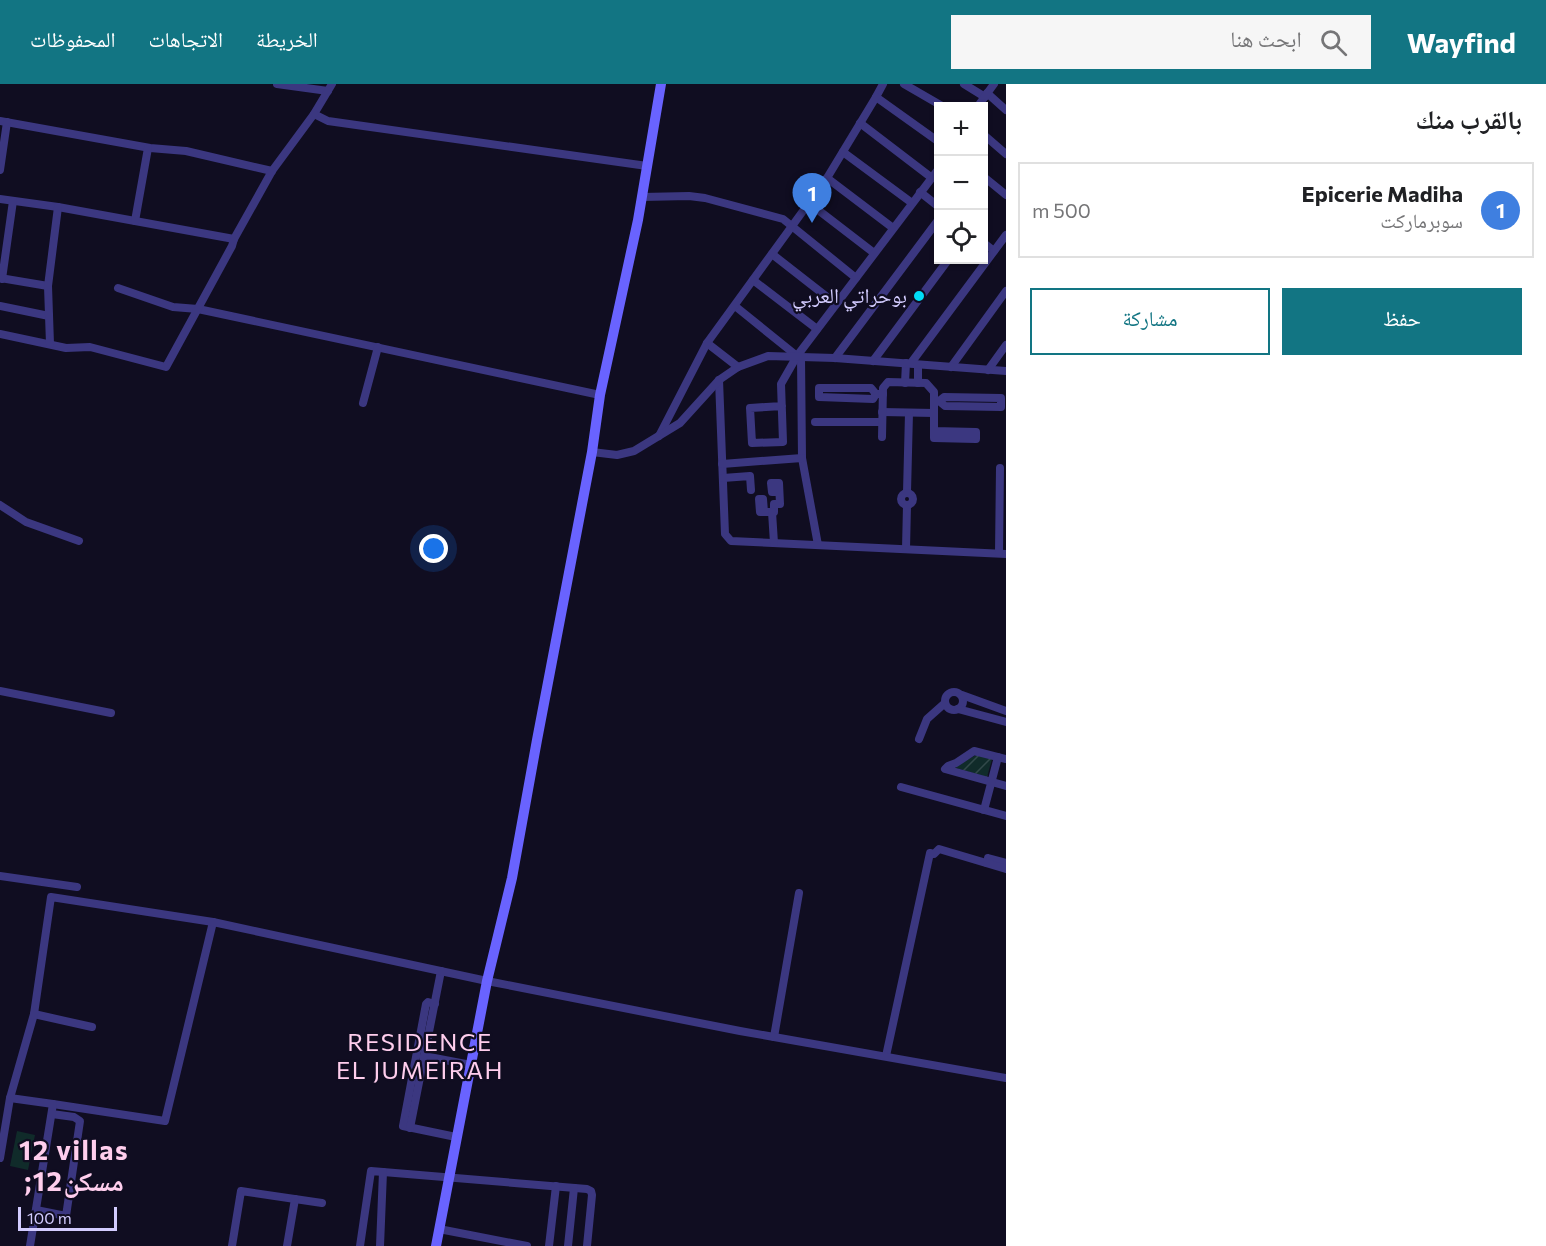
<!DOCTYPE html>
<html lang="ar">
<head>
<meta charset="utf-8">
<style>
	body { margin:0; font-family:Commissioner,"Noto Naskh Arabic",sans-serif; background:#f6f6f6; color:#202124; direction:rtl }
	.controls { position:absolute; right:18px; top:18px; display:grid; overflow:hidden; border-radius:0px; box-shadow:0 2px 4px #0004 }
	.controls button { width:54px; height:54px; display:grid; place-items:center; padding:0; border:0; border-bottom:2px solid #e0e0e0; background:#fff; color:#202124; font:30px sans-serif }
	.scale { position:absolute; left:18px; bottom:15px; width:99px; box-sizing:border-box; padding-left:6px; border:3px solid #d3ccff; border-top:0; font-size:16px; line-height:21px; white-space:nowrap; color:#d3ccff; -webkit-text-stroke:4px #100d21; paint-order:stroke }
	.you { position:absolute; left:434px; top:465px; width:21px; height:21px; margin:-15px; border:4px solid #fff; border-radius:50%; background:#1a73e8; box-shadow:0 0 0 9px #1a73e833 }
	.badge { display:grid; place-items:center; width:39px; height:39px; border-radius:50%; background:#127583; color:#fff; font-size:20px; font-weight:700 }
	.pin { position:absolute; translate:-50% -50px; filter:drop-shadow(0 2px 3px #0008) }
	.pin::after { content:''; position:absolute; top:32px; width:21px; height:18px; background:inherit; clip-path:polygon(0 0,100% 0,50% 100%) }
	.list { margin:0; padding:0; list-style:none }
	h2 { display:flex; justify-content:space-between; align-items:center; height:78px; margin:0; padding:0 24px; font-size:26px }
	h2 small { font-size:20px; font-weight:400; color:#757577 }
	.list li { display:grid; grid-template-columns:39px 1fr auto; gap:18px; align-items:center; box-sizing:border-box; height:96px; margin:0 12px 12px; padding:0 12px; border:2px solid #e0e0e0; border-radius:0px }
	.list b { display:block; font-size:22px; white-space:nowrap }
	.list p { margin:0; font-size:20px; white-space:nowrap; color:#757577 }
	.list em { font-size:20px; font-style:normal; color:#757577 }
	.actions { display:flex; gap:12px; padding:18px 24px }
	.actions a { flex:1; padding:14px 0; border:2px solid #127583; border-radius:0px; text-align:center; font-size:21px; color:#127583 }
	.actions .main { background:#127583; color:#fff }
	.icon { flex:none; width:33px; height:33px; fill:none; stroke:currentColor; stroke-width:2; stroke-linecap:round; stroke-linejoin:round }
	.map { position:relative; flex:none; width:1006px; height:1162px; overflow:hidden; direction:ltr }
	header { display:flex; align-items:center; gap:36px; box-sizing:border-box; height:84px; padding:0 30px; background:#127583; color:#fff }
	header strong { font-size:28px }
	nav { display:flex; gap:33px; margin-inline-start:auto; font-size:21px }
	.search { width:420px; height:54px; background:#f6f6f6; display:flex; align-items:center; gap:15px; box-sizing:border-box; padding:0 21px; border-radius:0px; color:#757577; font-size:22px }
	main { display:flex }
	aside { flex:1; background:#fff }
	.map>svg:first-child { display:block }
	.park { fill:#102b2a }
	.garden { fill:url(#garden-furrows) }
	.lines { fill:none; stroke-linecap:round; stroke-linejoin:round }
	.street { stroke:#3b3780; stroke-width:8 }
	.secondary { stroke:#6963ff; stroke-width:10 }
	.poi-dot { fill:#00dcf7; stroke:#100d21; stroke-width:2 }
	.labels { text-anchor:middle; stroke-width:4.5; stroke-linejoin:round; paint-order:stroke }
	.poi-label { font-size:21px; fill:#d3ccff; stroke:#100d21; text-anchor:end }
	.quarter-label { font-size:24px; letter-spacing:1.5px; fill:#ffceed; stroke:#100d21 }
	.district-label { font-size:27px; font-weight:bold; letter-spacing:1.5px; fill:#ffceed; stroke:#100d21 }
</style>
</head>
<body>
<header>
<strong>Wayfind</strong>
<div class="search"><svg class="icon" aria-label="search" viewBox="0 0 24 24"><circle cx="10" cy="10" r="6"/><path d="M15 15l6 6"/></svg>ابحث هنا</div>
<nav><a>الخريطة</a><a>الاتجاهات</a><a>المحفوظات</a></nav>
</header>
<main>
<aside>
<h2>بالقرب منك<small></small></h2>
<ul class="list">
<li><span class="badge" style="background:#3f7fe0">1</span><div><b>Epicerie Madiha</b><p>سوبرماركت</p></div><em>500 m</em></li>
</ul>
<div class="actions"><a class="main">حفظ</a><a>مشاركة</a></div>
</aside>
<div class="map">
<svg width="1006" height="1162" viewBox="0 0 1006 1162">
	<defs>
		<pattern id="garden-furrows" width="10" height="10" patternUnits="userSpaceOnUse" patternTransform="scale(1.5)"><rect width="10" height="10" fill="#102b2a"/><path d="M-1 1l2-2M0 10L10 0M9 11l2-2" fill="none" stroke="#32494a"/></pattern>
	</defs>
	<rect width="100%" height="100%" fill="#100d21"/>
	<polygon class="park" points="17,1047 35,1051 28,1086 10,1082"/>
	<polygon class="garden" points="976,671 992,675 987,693 956,684 956,682"/>
	<g class="lines">
		<g class="street">
			<polyline points="277,0 328,7"/>
			<polyline points="332,0 314,30 328,37 647,82"/>
			<polyline points="883,0 876,13 939,58"/>
			<polyline points="904,0 942,22"/>
			<polyline points="964,0 985,13"/>
			<polyline points="987,9 1006,26"/>
			<polyline points="978,22 994,0"/>
			<polyline points="0,37 150,64 186,67 272,87"/>
			<polyline points="860,39 932,94"/>
			<polyline points="984,51 1006,70"/>
			<polyline points="843,68 912,119"/>
			<polyline points="0,86 7,38"/>
			<polyline points="984,93 1006,111"/>
			<polyline points="827,94 893,144"/>
			<polyline points="920,108 939,123"/>
			<polyline points="642,113 689,112 705,114 783,135 856,194"/>
			<polyline points="0,115 58,123 234,155"/>
			<polyline points="809,119 874,169"/>
			<polyline points="135,137 148,64"/>
			<polyline points="984,159 994,167"/>
			<polyline points="772,170 836,220"/>
			<polyline points="0,194 48,202"/>
			<polyline points="2,195 13,117"/>
			<polyline points="753,196 817,245"/>
			<polyline points="118,204 173,223 198,225 600,311"/>
			<polyline points="0,222 49,232"/>
			<polyline points="735,222 797,272"/>
			<polyline points="0,250 66,264 90,263 166,283 232,162 234,155 272,87 314,30"/>
			<polyline points="707,259 738,283"/>
			<polyline points="50,260 48,202 58,123"/>
			<polyline points="801,273 802,374 818,461"/>
			<polyline points="835,274 939,135"/>
			<polyline points="873,277 948,176"/>
			<polyline points="911,279 1006,151"/>
			<polyline points="951,283 1006,207"/>
			<polyline points="988,286 1006,261"/>
			<polyline points="719,296 725,450 731,457 1006,470"/>
			<polyline points="905,299 906,279"/>
			<polyline points="918,299 918,281"/>
			<polyline points="876,310 873,315 819,313 819,304 871,304 876,310 883,310"/>
			<polyline points="934,317 939,317 944,313 1001,314 1001,323 945,322 939,317"/>
			<polyline points="363,319 378,263"/>
			<polyline points="782,322 750,324 752,359 783,358 781,300 797,272 937,87"/>
			<polyline points="882,328 934,329"/>
			<polyline points="815,338 882,338"/>
			<polyline points="659,352 707,259 827,94 876,13"/>
			<path d="M882,353L883,304L888,298L926,299L934,308C934,323 934,339 934,354L976,355V348L934,347"/>
			<polyline points="592,368 617,371 634,367 680,339 719,296 738,283 768,272 835,274 1006,287"/>
			<polyline points="722,380 802,374"/>
			<polyline points="723,394 750,392 751,406"/>
			<polyline points="907,408 909,329"/>
			<circle cx="907" cy="415" r="6"/>
			<polyline points="0,421 26,438 79,457"/>
			<path d="M764,428L763,415H759L760,428C765,428 769,428 774,428V420H780L779,399H771L772,408H779"/>
			<polyline points="772,428 774,459"/>
			<polyline points="906,465 907,421"/>
			<polyline points="999,469 1000,384"/>
			<polyline points="0,607 111,629"/>
			<circle cx="954" cy="617" r="9"/>
			<polyline points="962,611 1006,627"/>
			<polyline points="958,625 1006,638"/>
			<polyline points="919,655 927,635 945,619"/>
			<polyline points="1006,675 974,667 956,679 948,682 945,685 1006,702"/>
			<polyline points="901,703 1006,732"/>
			<polyline points="984,726 998,673"/>
			<polyline points="987,779 988,774 1006,779"/>
			<polyline points="0,792 77,803"/>
			<polyline points="435,920 428,918 426,920 403,1042 456,1053"/>
			<polyline points="34,930 92,943"/>
			<polyline points="774,953 799,809"/>
			<polyline points="424,972 471,981"/>
			<polyline points="886,972 930,769 934,770 939,765 1006,785"/>
			<polyline points="53,1020 165,1037 213,838"/>
			<polyline points="410,1044 441,887"/>
			<polyline points="0,1074 10,1014"/>
			<polyline points="36,1126 66,1132 80,1037 74,1033 52,1030"/>
			<polyline points="439,1145 527,1162"/>
			<polyline points="30,1162 53,1020 10,1014 34,930 51,813 213,838 487,897 740,947 1006,994"/>
			<polyline points="232,1162 241,1107 322,1119"/>
			<polyline points="287,1162 295,1115"/>
			<polyline points="360,1162 371,1087 587,1105 591,1107 592,1111 587,1162"/>
			<polyline points="380,1162 383,1088"/>
			<polyline points="549,1162 556,1102"/>
			<polyline points="568,1162 574,1104"/>
		</g>
		<polyline class="secondary" points="436,1162 487,897 512,794 537,656 592,368 600,311 638,136 661,0"/>
	</g>
	<circle class="poi-dot" cx="919" cy="212" r="6"/>
	<g class="labels">
		<g class="poi-label">
			<text x="907" y="219">بوحراتي العربي</text>
		</g>
		<g class="quarter-label">
			<text x="420" y="967">RESIDENCE<tspan x="420" dy="28">EL JUMEIRAH</tspan></text>
		</g>
		<g class="district-label">
			<text x="74" y="1076">12 villas<tspan x="74" dy="31">;12مسكن</tspan></text>
		</g>
	</g>
</svg>
<div class="controls">
<button>+</button>
<button>−</button>
<button><svg class="icon" aria-label="locate" viewBox="0 0 24 24"><circle cx="12" cy="12" r="6"/><path d="M12 2v4M12 18v4M2 12h4M18 12h4"/></svg></button>
</div>
<div class="scale">100 m</div>
<div class="you"></div>
<div class="pin badge" style="left:812px;top:139px;background:#3f7fe0">1</div>
</div>
</main>
</body>
</html>
